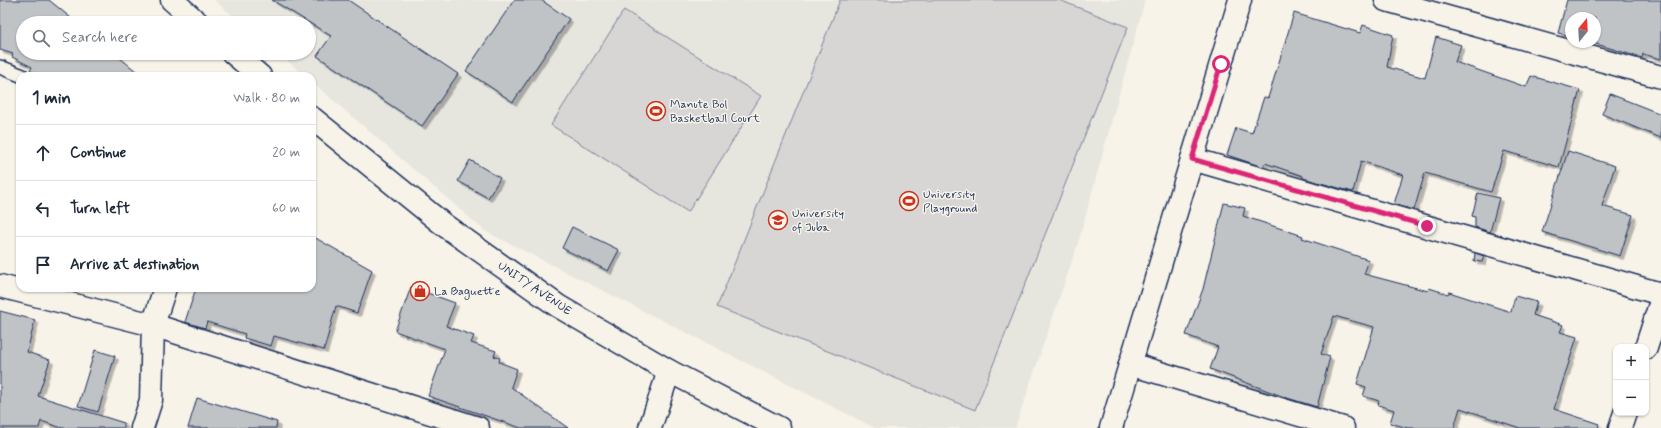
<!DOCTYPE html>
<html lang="en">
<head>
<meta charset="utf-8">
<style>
	body { margin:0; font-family:Mynerve,sans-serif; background:#f6f6f7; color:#1f2937 }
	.controls { position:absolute; right:12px; bottom:12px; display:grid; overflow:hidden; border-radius:8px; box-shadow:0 1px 3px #0004 }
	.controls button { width:36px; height:36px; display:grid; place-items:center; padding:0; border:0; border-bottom:1px solid #e0e1e3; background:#fff; color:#1f2937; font:20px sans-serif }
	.compass { position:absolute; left:1565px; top:12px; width:36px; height:36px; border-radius:50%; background:#fff; box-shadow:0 1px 3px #0004; rotate:18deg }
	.stop { position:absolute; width:12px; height:12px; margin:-9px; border:3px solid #db2777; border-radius:50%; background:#fff }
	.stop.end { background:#db2777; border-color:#fff; box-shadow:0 1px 4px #0008 }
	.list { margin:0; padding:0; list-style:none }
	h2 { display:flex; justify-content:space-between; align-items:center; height:52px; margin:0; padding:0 16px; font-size:17px }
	h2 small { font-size:13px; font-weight:400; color:#747a83 }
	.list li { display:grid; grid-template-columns:26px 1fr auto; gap:12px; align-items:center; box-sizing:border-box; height:56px; padding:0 16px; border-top:1px solid #e0e1e3 }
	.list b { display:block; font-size:15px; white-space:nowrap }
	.list em { font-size:13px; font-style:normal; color:#747a83 }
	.icon { flex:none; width:22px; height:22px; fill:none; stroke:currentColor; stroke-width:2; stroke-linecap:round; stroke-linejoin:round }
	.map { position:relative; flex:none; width:1661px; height:428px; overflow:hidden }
	.search { position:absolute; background:#fff; box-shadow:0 1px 3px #0004; left:16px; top:16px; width:300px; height:44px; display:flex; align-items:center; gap:10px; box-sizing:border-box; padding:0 14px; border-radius:22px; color:#747a83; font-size:15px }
	.panel { position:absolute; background:#fff; box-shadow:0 1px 3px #0004; left:16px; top:72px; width:300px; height:220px; border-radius:12px }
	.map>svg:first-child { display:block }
	.built { fill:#e6e5de }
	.grass { fill:#d7d6d4; stroke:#798299 }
	.building { fill:#c0c3c5; stroke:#1b2f5e; filter:url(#shadow) }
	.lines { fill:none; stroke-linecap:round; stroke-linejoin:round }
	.lane-casing { stroke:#1b2f5e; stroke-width:16 }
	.street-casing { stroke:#1b2f5e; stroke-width:25 }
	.primary-casing { stroke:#1b2f5e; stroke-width:25 }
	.lane { stroke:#f7f3e8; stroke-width:13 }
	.street { stroke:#f7f3e8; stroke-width:22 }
	.primary { stroke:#f7f3e8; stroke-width:22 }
	.route { stroke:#db2777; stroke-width:5 }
	.labels { text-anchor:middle; stroke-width:3; stroke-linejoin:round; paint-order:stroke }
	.poi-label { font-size:12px; fill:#1b2f5e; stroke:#f7f3e8; text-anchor:start }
	.street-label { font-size:12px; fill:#1b2f5e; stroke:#f7f3e8 }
</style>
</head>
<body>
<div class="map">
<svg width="1661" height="428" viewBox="0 0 1661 428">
	<defs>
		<filter id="shadow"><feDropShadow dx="3.5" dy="3.5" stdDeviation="0" flood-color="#0004"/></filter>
	</defs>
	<rect width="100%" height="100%" fill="#f7f3e8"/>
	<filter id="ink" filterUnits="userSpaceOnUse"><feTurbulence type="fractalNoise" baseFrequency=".025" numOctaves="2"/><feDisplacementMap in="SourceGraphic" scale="8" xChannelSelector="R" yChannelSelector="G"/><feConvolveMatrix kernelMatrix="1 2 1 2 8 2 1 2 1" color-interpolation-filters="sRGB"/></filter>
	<g filter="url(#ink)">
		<polygon class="built" points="214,0 1145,0 1078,243 1015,428 875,428 485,231 312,82 312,76 305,76 278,53 309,53 309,23 242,23"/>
		<g class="grass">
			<polygon points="840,0 1059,0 1128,27 975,410 717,307"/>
			<polygon points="624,10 761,96 688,212 551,125"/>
		</g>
		<g class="building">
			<polygon points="0,0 49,0 77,23 23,23 23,53 114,53 142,76 42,76 30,71 32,67 12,57 13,54 0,50"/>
			<polygon points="272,0 348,0 458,74 422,126 317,56 331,36"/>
			<polygon points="514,0 541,0 569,19 513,102 466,71"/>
			<polygon points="1567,0 1661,0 1661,59 1643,54 1642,58 1590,42 1595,42 1595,18 1571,18 1571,36 1558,33"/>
			<polygon points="1294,13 1360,33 1363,25 1393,35 1387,67 1425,78 1436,37 1461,45 1455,62 1526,87 1531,76 1580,90 1559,167 1504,151 1491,192 1425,173 1414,210 1394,204 1403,175 1361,161 1353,192 1303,178 1303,176 1265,163 1263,167 1227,155 1236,128 1252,133 1264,97 1268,98"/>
			<polygon points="1610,94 1661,114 1661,138 1602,114"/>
			<polygon points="1568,151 1615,166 1602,206 1633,215 1620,256 1542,232"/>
			<polygon points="470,160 500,178 488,198 458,181"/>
			<polygon points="1478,193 1499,198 1490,232 1475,227 1475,217 1472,216"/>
			<polygon points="1224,203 1245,208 1243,216 1303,236 1302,238 1369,260 1364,274 1428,291 1429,288 1448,294 1449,292 1511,312 1515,296 1537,302 1533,315 1563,325 1560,332 1577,337 1554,409 1599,424 1598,428 1520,428 1460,408 1454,428 1408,428 1390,423 1394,410 1378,405 1379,401 1363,396 1366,387 1357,384 1374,327 1334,316 1321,354 1330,357 1317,407 1287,398 1210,369 1218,347 1186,335 1203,289"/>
			<polygon points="572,227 619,250 608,271 562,248"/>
			<polygon points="312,236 372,270 357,313 336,306 324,350 274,336 271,346 244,338 245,334 207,322 205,328 185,322 196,288 312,288"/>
			<polygon points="1475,253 1484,256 1482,262 1474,261"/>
			<polygon points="411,287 455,303 446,326 474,336 471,343 496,351 494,356 500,358 499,362 517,369 511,387 568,428 521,428 428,396 445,349 395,331"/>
			<polygon points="0,311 35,320 27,352 50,360 38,396 124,423 124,428 62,428 41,421 39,428 0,428"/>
			<polygon points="95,350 115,356 98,412 78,406"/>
			<polygon points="197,398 277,422 276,428 188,428"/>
		</g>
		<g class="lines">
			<defs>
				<polyline id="lane" points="0,67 23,76"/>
				<g id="street">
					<polyline points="1386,0 1661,77"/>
					<polyline points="1192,159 1661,294"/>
					<polyline points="0,286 153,325 478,428"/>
					<polyline points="1646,348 1661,301"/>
					<polyline points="1130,364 1343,428"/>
					<polyline points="142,428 151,400 153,325 165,288"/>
					<polyline points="650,428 669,371"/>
					<polyline points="1111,428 1240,0"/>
					<polyline points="1620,428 1625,413"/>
				</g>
				<g id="primary">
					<polyline points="172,0 198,23"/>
					<polyline points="233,53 260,76"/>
					<polyline points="312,118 444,225 558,306 669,371 779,428"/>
				</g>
			</defs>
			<use href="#lane" class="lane-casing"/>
			<use href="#street" class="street-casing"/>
			<use href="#primary" class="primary-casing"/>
			<use href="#lane" class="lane"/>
			<use href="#street" class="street"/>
			<use href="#primary" class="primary"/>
		</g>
	</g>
	<g class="lines" filter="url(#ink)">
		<polyline class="route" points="1221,64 1192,159 1427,226"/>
	</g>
	<defs>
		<symbol id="stadium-ring" viewBox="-11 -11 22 22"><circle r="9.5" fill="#f7f3e8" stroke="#c8321e" stroke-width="1.5"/><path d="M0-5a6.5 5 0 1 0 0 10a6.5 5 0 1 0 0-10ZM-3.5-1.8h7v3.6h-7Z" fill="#c8321e"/></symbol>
		<symbol id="university-ring" viewBox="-11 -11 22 22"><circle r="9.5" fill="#f7f3e8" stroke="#c8321e" stroke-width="1.5"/><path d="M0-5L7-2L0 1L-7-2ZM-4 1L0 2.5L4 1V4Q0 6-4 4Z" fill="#c8321e"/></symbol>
		<symbol id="shop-ring" viewBox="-11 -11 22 22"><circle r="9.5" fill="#f7f3e8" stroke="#c8321e" stroke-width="1.5"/><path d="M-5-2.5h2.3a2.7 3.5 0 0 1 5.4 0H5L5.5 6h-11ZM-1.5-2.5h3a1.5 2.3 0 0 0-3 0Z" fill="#c8321e"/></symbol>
	</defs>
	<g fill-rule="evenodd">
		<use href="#stadium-ring" x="645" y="100" width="22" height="22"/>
		<use href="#stadium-ring" x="898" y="190" width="22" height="22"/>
		<use href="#university-ring" x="767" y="209" width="22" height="22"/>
		<use href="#shop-ring" x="409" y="280" width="22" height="22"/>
	</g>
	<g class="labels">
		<g class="poi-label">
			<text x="670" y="108">Manute Bol<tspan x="670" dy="14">Basketball Court</tspan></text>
			<text x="923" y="198">University<tspan x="923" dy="14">Playground</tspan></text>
			<text x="792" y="217">University<tspan x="792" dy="14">of Juba</tspan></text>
			<text x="434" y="295">La Baguette</text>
		</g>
		<g class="street-label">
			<text transform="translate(535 288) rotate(34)" y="4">UNITY AVENUE</text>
		</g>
	</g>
</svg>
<div class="controls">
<button>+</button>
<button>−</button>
</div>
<svg class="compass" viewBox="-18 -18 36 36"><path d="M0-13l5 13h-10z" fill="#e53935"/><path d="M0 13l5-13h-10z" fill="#747a83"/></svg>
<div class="stop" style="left:1221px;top:64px"></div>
<div class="stop end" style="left:1427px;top:226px"></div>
<div class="search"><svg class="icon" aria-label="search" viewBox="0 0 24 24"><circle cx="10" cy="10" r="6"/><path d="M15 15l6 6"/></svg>Search here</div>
<section class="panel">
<h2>1 min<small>Walk · 80 m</small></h2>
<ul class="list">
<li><svg class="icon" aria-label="ahead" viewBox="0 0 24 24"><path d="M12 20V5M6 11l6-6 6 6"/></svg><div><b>Continue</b></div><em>20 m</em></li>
<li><svg class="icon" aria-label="left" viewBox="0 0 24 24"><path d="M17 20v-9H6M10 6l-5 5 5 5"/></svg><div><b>Turn left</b></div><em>60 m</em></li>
<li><svg class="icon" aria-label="arrive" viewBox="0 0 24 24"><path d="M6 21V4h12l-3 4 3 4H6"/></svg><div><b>Arrive at destination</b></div></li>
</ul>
</section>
</div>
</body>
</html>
